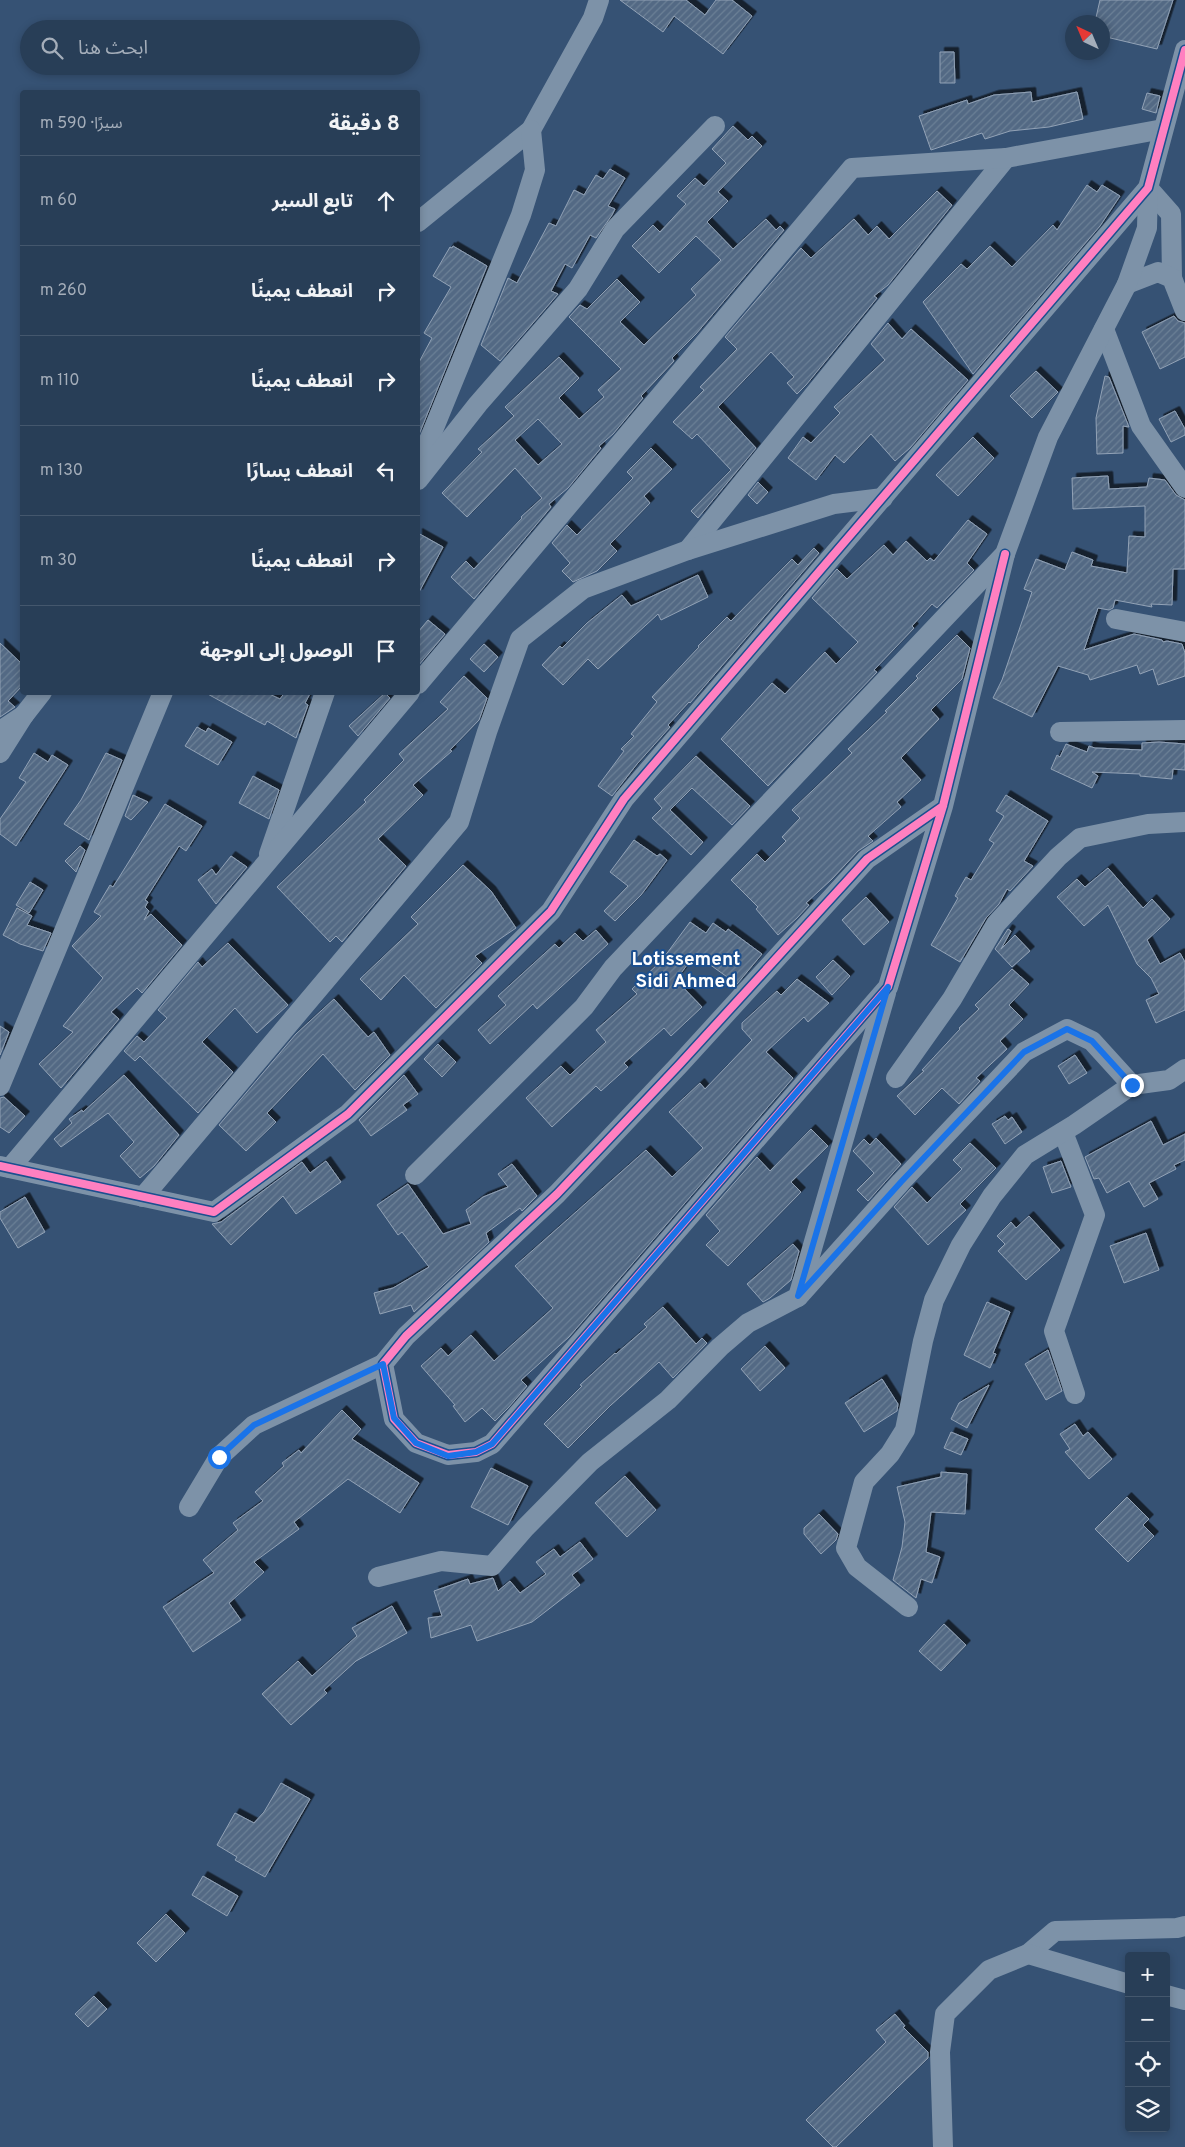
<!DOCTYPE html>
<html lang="ar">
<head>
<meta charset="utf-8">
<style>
	body { margin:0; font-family:Overpass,"Noto Sans Arabic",sans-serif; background:#30455d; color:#f1f3f6; direction:rtl }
	.controls { position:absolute; right:15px; bottom:15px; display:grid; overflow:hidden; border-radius:5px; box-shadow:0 2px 8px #0003 }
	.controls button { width:45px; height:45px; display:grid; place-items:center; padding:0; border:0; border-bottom:1px solid #44576d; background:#283e57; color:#f1f3f6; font:25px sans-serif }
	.compass { position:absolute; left:1065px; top:15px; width:45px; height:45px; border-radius:50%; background:#283e57; box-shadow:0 2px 8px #0003; rotate:316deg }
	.stop { position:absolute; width:15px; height:15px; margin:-11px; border:4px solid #1a73e8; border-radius:50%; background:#fff }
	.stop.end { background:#1a73e8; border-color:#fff; box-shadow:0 1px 5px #0008 }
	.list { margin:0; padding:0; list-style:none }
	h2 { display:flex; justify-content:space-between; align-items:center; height:65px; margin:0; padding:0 20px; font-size:21px }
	h2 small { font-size:16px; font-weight:400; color:#a5aeba }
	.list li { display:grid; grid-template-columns:32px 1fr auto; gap:15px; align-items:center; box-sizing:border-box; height:90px; padding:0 20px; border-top:1px solid #44576d }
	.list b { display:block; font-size:19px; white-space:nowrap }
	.list em { font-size:16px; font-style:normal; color:#a5aeba }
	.icon { flex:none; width:28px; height:28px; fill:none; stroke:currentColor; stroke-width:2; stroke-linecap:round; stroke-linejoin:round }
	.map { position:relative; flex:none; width:1185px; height:2147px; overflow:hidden; direction:ltr }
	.search { position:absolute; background:#283e57; box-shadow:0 2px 8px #0003; left:20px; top:20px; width:400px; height:55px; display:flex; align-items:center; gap:12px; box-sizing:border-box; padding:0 18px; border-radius:28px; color:#a5aeba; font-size:19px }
	.panel { position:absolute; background:#283e57; box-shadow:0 2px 8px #0003; left:20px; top:90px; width:400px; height:605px; border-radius:5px; direction:rtl }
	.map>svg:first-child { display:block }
	.building { fill:url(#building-hatch); stroke:#92a2b6; fill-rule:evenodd; filter:url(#shadow) }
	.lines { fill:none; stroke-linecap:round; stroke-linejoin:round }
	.minor { stroke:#7d92a8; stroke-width:20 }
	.cycleway-casing { stroke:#1b4f8f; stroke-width:11 }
	.cycleway { stroke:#ff80c0; stroke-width:8 }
	.route { stroke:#1a73e8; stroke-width:6 }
	.labels { text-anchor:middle; stroke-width:4; stroke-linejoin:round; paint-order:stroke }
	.quarter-label { font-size:19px; font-weight:bold; fill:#fff; stroke:#1b4f8f }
</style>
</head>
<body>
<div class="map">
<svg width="1185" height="2147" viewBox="0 0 1185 2147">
	<defs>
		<pattern id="building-hatch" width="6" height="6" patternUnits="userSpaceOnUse" patternTransform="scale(1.25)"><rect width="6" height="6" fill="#526984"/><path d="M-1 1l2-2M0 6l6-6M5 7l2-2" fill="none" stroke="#6c8096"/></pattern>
		<filter id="shadow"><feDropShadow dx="4.5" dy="-4.5" stdDeviation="0" flood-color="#0009"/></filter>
	</defs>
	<rect width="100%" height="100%" fill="#365274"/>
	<g class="building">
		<polygon points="620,0 686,0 705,15 716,0 732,0 752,16 723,54 674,16 663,32"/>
		<polygon points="1100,0 1173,0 1157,49 1102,36 1102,22 1095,22"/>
		<polygon points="940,52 954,52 955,83 940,83"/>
		<polygon points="1031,92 1032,102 1077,92 1083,119 1049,127 1010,131 985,139 982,133 931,150 919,116 967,100 968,104 994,95"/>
		<polygon points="1147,93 1160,96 1156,113 1142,109"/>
		<path d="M733,126L748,140L752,136L762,146L718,192L728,201L707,222L733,249L766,219L776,230L780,226L784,230L696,334L672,358L674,361L641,396L643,398L613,434L599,446L601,448L568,488L549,504L551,507L474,599L451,577L466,561L474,569L522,518L521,517L542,498L515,468L467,517L442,493L482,452L478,449L514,416L505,407L559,357L579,378L559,398L579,419L604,397L598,390L621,369L569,317L580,305L587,309L617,279L640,302L620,322L644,345L696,295L691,289L721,260L696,236L659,273L632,246L653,225L660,232L686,204L677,196L695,178L704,186L726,163L712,149ZM538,419L562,444L538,465L515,440Z"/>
		<polygon points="610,169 625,178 608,206 615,209 612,215 596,238 590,235 572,268 565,264 551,291 558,294 500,361 481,345 508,278 517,283 549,223 556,226 574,190 584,195 596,175 603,179"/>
		<polygon points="1087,185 1097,192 1102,185 1120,196 1100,226 973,374 923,302 961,264 967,269 990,246 1012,267 1053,225 1057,230"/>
		<polygon points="937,191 952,205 888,285 874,296 877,298 806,385 797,394 787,383 794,377 771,352 718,407 756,448 698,518 691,511 731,470 697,434 692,439 673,422 704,390 700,387 737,349 725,337 801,248 811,258 854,219 868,235 877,226 889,239"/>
		<polygon points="453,246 487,266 418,437 418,364 432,338 424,333 451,287 433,276 450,247 452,248"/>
		<polygon points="1174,316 1178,321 1185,323 1185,357 1160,369 1142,332"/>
		<polygon points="888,323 902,339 911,329 968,380 910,448 895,461 871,434 844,463 835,455 816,480 788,458 803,437 811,443 840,413 834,407 885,360 871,344"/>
		<polygon points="1036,371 1058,392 1032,418 1010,396"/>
		<polygon points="1105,376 1109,377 1129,427 1123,426 1123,453 1097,454 1096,418"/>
		<polygon points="1175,411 1185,429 1185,435 1171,442 1159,419"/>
		<polygon points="973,437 994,458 958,496 936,475"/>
		<polygon points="651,448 672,469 644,496 650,503 610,544 617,551 597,571 573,582 562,571 570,563 552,543 567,525 577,535 633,478 627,472"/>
		<polygon points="1108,476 1109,489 1147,487 1149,478 1165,480 1176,495 1185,500 1185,569 1173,569 1172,605 1151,604 1152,607 1115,600 1113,608 1109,610 1098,608 1084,650 1134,634 1162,640 1163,642 1167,641 1182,644 1185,653 1185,676 1158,685 1153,669 1140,674 1137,665 1090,680 1088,675 1058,666 1032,717 993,698 1002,680 1032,592 1024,589 1036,559 1065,570 1072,552 1093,560 1091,566 1127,573 1129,536 1145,537 1145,506 1073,509 1072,478"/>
		<polygon points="758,482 768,492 757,504 748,495"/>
		<polygon points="968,520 987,534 967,563 974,570 937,608 932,604 912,626 914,628 874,670 877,672 768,786 721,739 772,683 785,694 825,652 836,664 858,642 812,598 837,569 847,579 884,545 893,555 906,541 927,561 930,558 934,561"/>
		<polygon points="418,533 443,547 418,594"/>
		<polygon points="814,548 819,553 690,703 689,702 668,725 670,727 637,764 612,796 598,786 624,751 621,749 634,736 631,734 657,702 652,697 699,647 698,646 727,617 731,621 792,559 798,565"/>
		<polygon points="698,575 708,597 661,620 658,614 598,669 588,659 563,685 542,665 560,646 562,648 587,623 622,595 631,606"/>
		<polygon points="428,620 445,634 418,666 418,632"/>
		<polygon points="957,635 970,648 962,679 931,710 939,719 901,758 921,780 897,802 901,807 868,836 873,841 858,851 832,879 806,903 809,905 797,918 778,935 756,909 758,907 731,880 757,854 765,862 786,841 782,837 800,818 792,810 852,753 848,749 887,712 885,711 918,678 916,676"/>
		<polygon points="0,643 22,664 22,686 8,701 15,707 0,717"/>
		<polygon points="484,644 498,657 484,672 470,659"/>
		<polygon points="464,676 487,698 479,720 450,750 452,751 413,785 423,795 378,839 406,866 342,942 336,936 330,942 277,887 366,802 364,800 404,760 399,754 448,709 440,702"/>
		<polygon points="204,692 265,692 280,699 285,692 311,692 305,703 308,705 296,738 267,721 265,725 257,721"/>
		<polygon points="385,693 390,698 358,736 349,726"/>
		<polygon points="197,727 206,732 208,728 232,742 218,765 185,746"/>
		<polygon points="1159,742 1185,744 1185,770 1173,769 1172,779 1140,776 1140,774 1092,772 1098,776 1092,788 1051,769 1057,755 1060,757 1066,744 1087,752 1089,746 1095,748 1142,750 1142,743"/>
		<polygon points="34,753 48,762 52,755 68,765 16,846 0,834 0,819 26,782 19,778"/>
		<polygon points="106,753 122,760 89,840 64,824 81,800"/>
		<polygon points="696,756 750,806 732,825 692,788 670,810 703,842 691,855 652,818 662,808 654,799"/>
		<polygon points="253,776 279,790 269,819 239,803"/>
		<polygon points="133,795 148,802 131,820 125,816"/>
		<polygon points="1006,795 1048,821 1024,861 1033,866 1010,891 1007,889 999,904 986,918 960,962 931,945 958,898 955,896 966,877 971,880 994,843 989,840 1004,816 996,811"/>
		<polygon points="165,804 202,826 186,851 179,846 145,900 148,902 145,907 149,911 144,920 151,914 182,945 142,993 137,988 111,1012 119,1019 61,1088 39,1064 73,1032 63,1026 103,978 72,946 101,916 94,912 110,885 113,887"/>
		<polygon points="634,840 657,856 660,854 667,860 641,895 615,921 604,911 628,886 610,872"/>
		<polygon points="80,846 85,850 76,872 65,861"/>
		<polygon points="231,856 247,867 216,904 198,880 212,869 216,875"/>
		<polygon points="463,865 491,891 516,928 475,956 482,963 436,1008 404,975 381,1000 360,979 418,924 411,917"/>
		<polygon points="1108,868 1143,908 1152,899 1170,919 1147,940 1160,964 1180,953 1185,962 1185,1010 1156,1023 1146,1000 1159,994 1151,978 1137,964 1108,905 1084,926 1057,897 1077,879 1085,887"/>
		<polygon points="30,882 43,890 29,913 16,905"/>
		<polygon points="866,897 889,922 864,945 842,920"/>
		<polygon points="17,908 32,916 27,925 51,933 43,951 20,944 3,935"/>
		<polygon points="690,922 706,933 713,923 726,932 728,929 762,954 737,984 695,954 676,980 702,1007 671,1036 664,1028 624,1063 628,1067 601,1091 596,1086 552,1127 526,1098 561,1066 570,1075 606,1042 596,1030 637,994 632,989 662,960"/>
		<polygon points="1008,929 1011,931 1001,949 1015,935 1030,951 1012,967 995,949"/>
		<polygon points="596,930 608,944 537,1009 533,1004 490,1044 478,1030 506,1005 498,996 555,944 559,948 575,933 583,941"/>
		<polygon points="228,943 288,1005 257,1033 235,1008 202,1042 233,1072 198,1113 140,1056 135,1061 124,1051 137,1036 144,1042 167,1018 158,1010 198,962 202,967"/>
		<polygon points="833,960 850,976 832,995 816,977"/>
		<polygon points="1012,969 1029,984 1009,1005 1023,1019 1000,1041 1007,1049 976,1078 980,1081 959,1104 942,1088 915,1115 897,1096 924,1071 922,1070 960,1029 959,1028 979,1009 975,1005"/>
		<polygon points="797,979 829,1003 808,1022 804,1017 766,1052 793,1078 569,1337 521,1380 527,1386 508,1408 495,1421 482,1408 465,1422 453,1406 455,1405 421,1366 441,1348 448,1356 471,1335 494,1361 553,1308 515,1266 646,1150 672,1177 703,1148 669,1112 700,1083 705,1089 752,1040 742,1029 742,1023 777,991 781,995"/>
		<polygon points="334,999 368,1037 374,1032 390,1055 355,1090 323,1054 267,1113 276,1122 246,1151 219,1125 296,1034"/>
		<polygon points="0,1026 9,1032 0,1055"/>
		<polygon points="438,1044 456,1062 442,1077 424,1059"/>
		<polygon points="1075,1055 1087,1073 1069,1084 1058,1066"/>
		<polygon points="124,1075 179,1135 154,1166 140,1178 120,1156 134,1142 108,1113 61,1147 54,1139 72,1123 69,1119 82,1110 83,1112"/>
		<polygon points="404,1075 418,1094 403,1105 407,1110 371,1136 359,1120"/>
		<polygon points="4,1097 25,1116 9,1133 0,1127 0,1098"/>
		<polygon points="1005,1116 1008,1120 1012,1117 1022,1132 1005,1144 992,1124"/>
		<polygon points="1151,1121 1163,1145 1185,1134 1185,1160 1174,1165 1176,1169 1149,1183 1158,1199 1144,1207 1129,1181 1107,1193 1099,1178 1094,1179 1085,1157"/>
		<polygon points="811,1129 828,1146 791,1182 801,1192 728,1266 706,1245 720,1231 706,1215 757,1157 770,1171"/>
		<polygon points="876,1138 901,1164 868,1201 857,1190 874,1173 853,1151 864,1139 870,1145"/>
		<polygon points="970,1143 996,1168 960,1204 966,1210 928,1245 894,1207 912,1187 927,1203 962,1169 953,1160"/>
		<polygon points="326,1161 341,1182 296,1214 283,1196 231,1245 212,1224 221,1222 302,1162 310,1173"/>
		<polygon points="1061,1161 1071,1187 1052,1193 1043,1167"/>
		<polygon points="512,1164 537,1196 522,1211 520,1208 486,1233 489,1242 414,1312 411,1305 380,1314 374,1293 393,1288 429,1267 402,1232 398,1235 377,1205 408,1184 443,1234 471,1224 466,1210 483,1197 508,1187 498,1174"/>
		<polygon points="25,1197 45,1232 18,1248 0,1218 0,1212"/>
		<polygon points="1029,1216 1060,1250 1026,1280 998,1251 1005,1244 997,1236 1011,1222 1016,1228"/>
		<polygon points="1146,1233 1159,1270 1124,1283 1110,1246"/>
		<polygon points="793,1244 799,1251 791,1280 770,1298 763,1302 747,1284"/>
		<polygon points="987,1302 1010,1312 993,1353 996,1354 990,1368 964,1355"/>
		<polygon points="663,1307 696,1344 702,1338 707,1343 673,1378 659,1362 611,1405 568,1448 544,1424 582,1386 580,1385 615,1353 616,1354 647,1327 644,1324"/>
		<polygon points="765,1346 785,1368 760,1391 741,1369"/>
		<polygon points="1048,1350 1062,1391 1046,1400 1025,1364"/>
		<polygon points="882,1379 898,1404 897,1411 864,1432 845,1403"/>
		<polygon points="989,1385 967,1428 951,1419 959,1403"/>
		<polygon points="342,1410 361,1429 352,1439 419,1483 400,1513 348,1479 294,1522 299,1529 254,1562 264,1572 229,1603 241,1620 193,1652 163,1607 214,1573 203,1560 238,1530 233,1523 263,1501 255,1492 284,1466 282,1463 299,1450 301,1453"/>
		<polygon points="1075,1424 1083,1436 1088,1432 1112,1459 1089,1479 1065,1452 1070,1449 1060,1434"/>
		<polygon points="951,1432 968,1439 961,1455 944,1448"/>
		<polygon points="491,1468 528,1486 508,1525 471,1507"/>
		<polygon points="941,1472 967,1474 965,1514 931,1512 926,1552 940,1557 932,1583 921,1579 916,1598 893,1580 902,1547 905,1522 897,1487 941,1477"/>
		<polygon points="625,1476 656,1510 627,1537 595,1503"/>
		<polygon points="1127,1497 1149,1519 1143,1525 1154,1536 1128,1562 1095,1529"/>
		<polygon points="819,1514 838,1534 836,1540 821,1554 804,1534 804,1528"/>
		<polygon points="580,1542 593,1559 572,1575 580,1585 532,1622 477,1641 471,1625 431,1638 428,1618 442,1616 434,1591 468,1579 470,1584 493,1578 498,1591 510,1581 520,1593 546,1574 536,1562 554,1549 560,1557"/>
		<polygon points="392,1606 407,1633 356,1661 324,1690 327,1693 291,1725 262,1694 298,1661 312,1676 357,1636 352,1628"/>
		<polygon points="944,1624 966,1645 941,1671 919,1651"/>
		<polygon points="281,1783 310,1799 265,1877 235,1860 237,1857 217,1845 235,1813 254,1823 264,1812"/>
		<polygon points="203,1876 238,1896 227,1916 192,1895"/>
		<polygon points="166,1914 185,1933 156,1962 137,1943"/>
		<polygon points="94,1996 107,2009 88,2027 75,2014"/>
		<polygon points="895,2014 905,2026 903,2027 928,2052 928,2058 836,2147 833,2147 806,2120 886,2042 876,2030"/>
	</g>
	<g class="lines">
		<g class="minor">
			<polyline points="1148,188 1171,214 1172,278"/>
			<polyline points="418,222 531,130 593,18 599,0"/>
			<polyline points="1127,284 1158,272 1172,278 1185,311"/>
			<polyline points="1104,329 1141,426 1185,488"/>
			<polyline points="418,467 521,215 535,170 531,130"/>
			<polyline points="418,480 478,404 578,289 615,229 715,126"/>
			<polyline points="688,550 1006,158"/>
			<polyline points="1116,619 1185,632"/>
			<polyline points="418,684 852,168 1006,158 1163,129"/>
			<polyline points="24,715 42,692"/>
			<polyline points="0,731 24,715 0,753"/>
			<polyline points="1060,732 1185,730"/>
			<polyline points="943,806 867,859 679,1065 557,1194 406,1336 383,1364 394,1419 416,1443 448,1455 476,1452 492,1444 888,987 943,806 1005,554"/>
			<polyline points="269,854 325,692"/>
			<polyline points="896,1078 952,999 996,924 1058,857 1080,838 1148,824 1185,822"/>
			<polyline points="1132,1085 1169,1080 1185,1069"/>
			<polyline points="0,1086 163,692"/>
			<polyline points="1063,1132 1095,1215 1054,1331 1075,1394"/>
			<polyline points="0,1166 214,1212 348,1114 551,911 624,799 1148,188 1185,50"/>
			<polyline points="10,1168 410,692"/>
			<polyline points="415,1175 584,1007 613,968 1005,554 1048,437 1127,284 1147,228 1148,188"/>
			<polyline points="143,1197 459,822 487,732 520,639 583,589 688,550 834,504 883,498"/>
			<polyline points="798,1297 901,1182 1024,1052 1067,1029 1092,1041 1132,1085 1074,1125 1025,1155 992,1196 961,1245 934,1300 923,1341 905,1430 890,1454 864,1482 846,1548 857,1567 908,1607"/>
			<polyline points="189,1507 219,1457 254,1425 383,1364"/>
			<polyline points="378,1577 441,1561 492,1566 525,1528 590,1462 668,1400 720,1347 748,1323 798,1297 886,993"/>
			<polyline points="1028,1954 1055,1931 1177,1928 1185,1926"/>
			<polyline points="1166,1995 1185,2000"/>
			<polyline points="943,2147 940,2052 945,2014 989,1970 1028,1954 1129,1984"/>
		</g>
		<defs>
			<g id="cycleway">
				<polyline points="943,806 867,859 679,1065 557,1194 406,1336 383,1364 394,1419 416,1443 448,1455 476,1452 492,1444 888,987 943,806 1005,554"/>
				<polyline points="0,1166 214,1212 348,1114 551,911 624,799 1148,188 1185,50"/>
			</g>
		</defs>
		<use href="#cycleway" class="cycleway-casing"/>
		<use href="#cycleway" class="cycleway"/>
	</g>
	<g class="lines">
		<polyline class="route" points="219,1457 254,1425 383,1364 394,1418 416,1443 448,1456 476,1452 492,1444 888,987 798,1296 901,1182 1024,1052 1067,1029 1092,1041 1132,1085"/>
	</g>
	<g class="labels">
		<g class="quarter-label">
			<text x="686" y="965">Lotissement<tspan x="686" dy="22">Sidi Ahmed</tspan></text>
		</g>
	</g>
</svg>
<div class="controls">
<button>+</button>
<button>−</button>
<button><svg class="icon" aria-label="locate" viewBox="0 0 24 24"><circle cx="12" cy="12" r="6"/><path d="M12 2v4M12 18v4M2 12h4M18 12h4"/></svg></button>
<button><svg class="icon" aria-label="layers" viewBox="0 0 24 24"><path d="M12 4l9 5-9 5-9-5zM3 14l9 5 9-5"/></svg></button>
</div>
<svg class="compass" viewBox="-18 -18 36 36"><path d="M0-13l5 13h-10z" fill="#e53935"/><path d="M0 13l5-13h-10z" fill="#a5aeba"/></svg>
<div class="stop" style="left:219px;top:1457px"></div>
<div class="stop end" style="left:1132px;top:1085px"></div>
<div class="search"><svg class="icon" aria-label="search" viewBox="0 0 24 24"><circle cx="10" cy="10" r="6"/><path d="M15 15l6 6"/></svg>ابحث هنا</div>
<section class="panel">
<h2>8 دقيقة<small>سيرًا · 590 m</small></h2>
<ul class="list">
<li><svg class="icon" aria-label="ahead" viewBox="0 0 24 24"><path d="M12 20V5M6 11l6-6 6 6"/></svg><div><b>تابع السير</b></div><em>60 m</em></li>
<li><svg class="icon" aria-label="right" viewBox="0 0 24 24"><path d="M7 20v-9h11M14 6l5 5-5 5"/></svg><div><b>انعطف يمينًا</b></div><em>260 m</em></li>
<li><svg class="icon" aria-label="right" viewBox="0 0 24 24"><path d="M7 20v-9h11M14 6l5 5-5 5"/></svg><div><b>انعطف يمينًا</b></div><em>110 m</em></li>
<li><svg class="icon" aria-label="left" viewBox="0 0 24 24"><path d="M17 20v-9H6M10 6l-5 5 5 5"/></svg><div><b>انعطف يسارًا</b></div><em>130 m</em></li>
<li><svg class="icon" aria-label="right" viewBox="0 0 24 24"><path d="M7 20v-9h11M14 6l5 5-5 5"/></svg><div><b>انعطف يمينًا</b></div><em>30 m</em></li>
<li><svg class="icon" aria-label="arrive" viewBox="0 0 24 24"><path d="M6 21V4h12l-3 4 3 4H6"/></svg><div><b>الوصول إلى الوجهة</b></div></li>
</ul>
</section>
</div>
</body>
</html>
